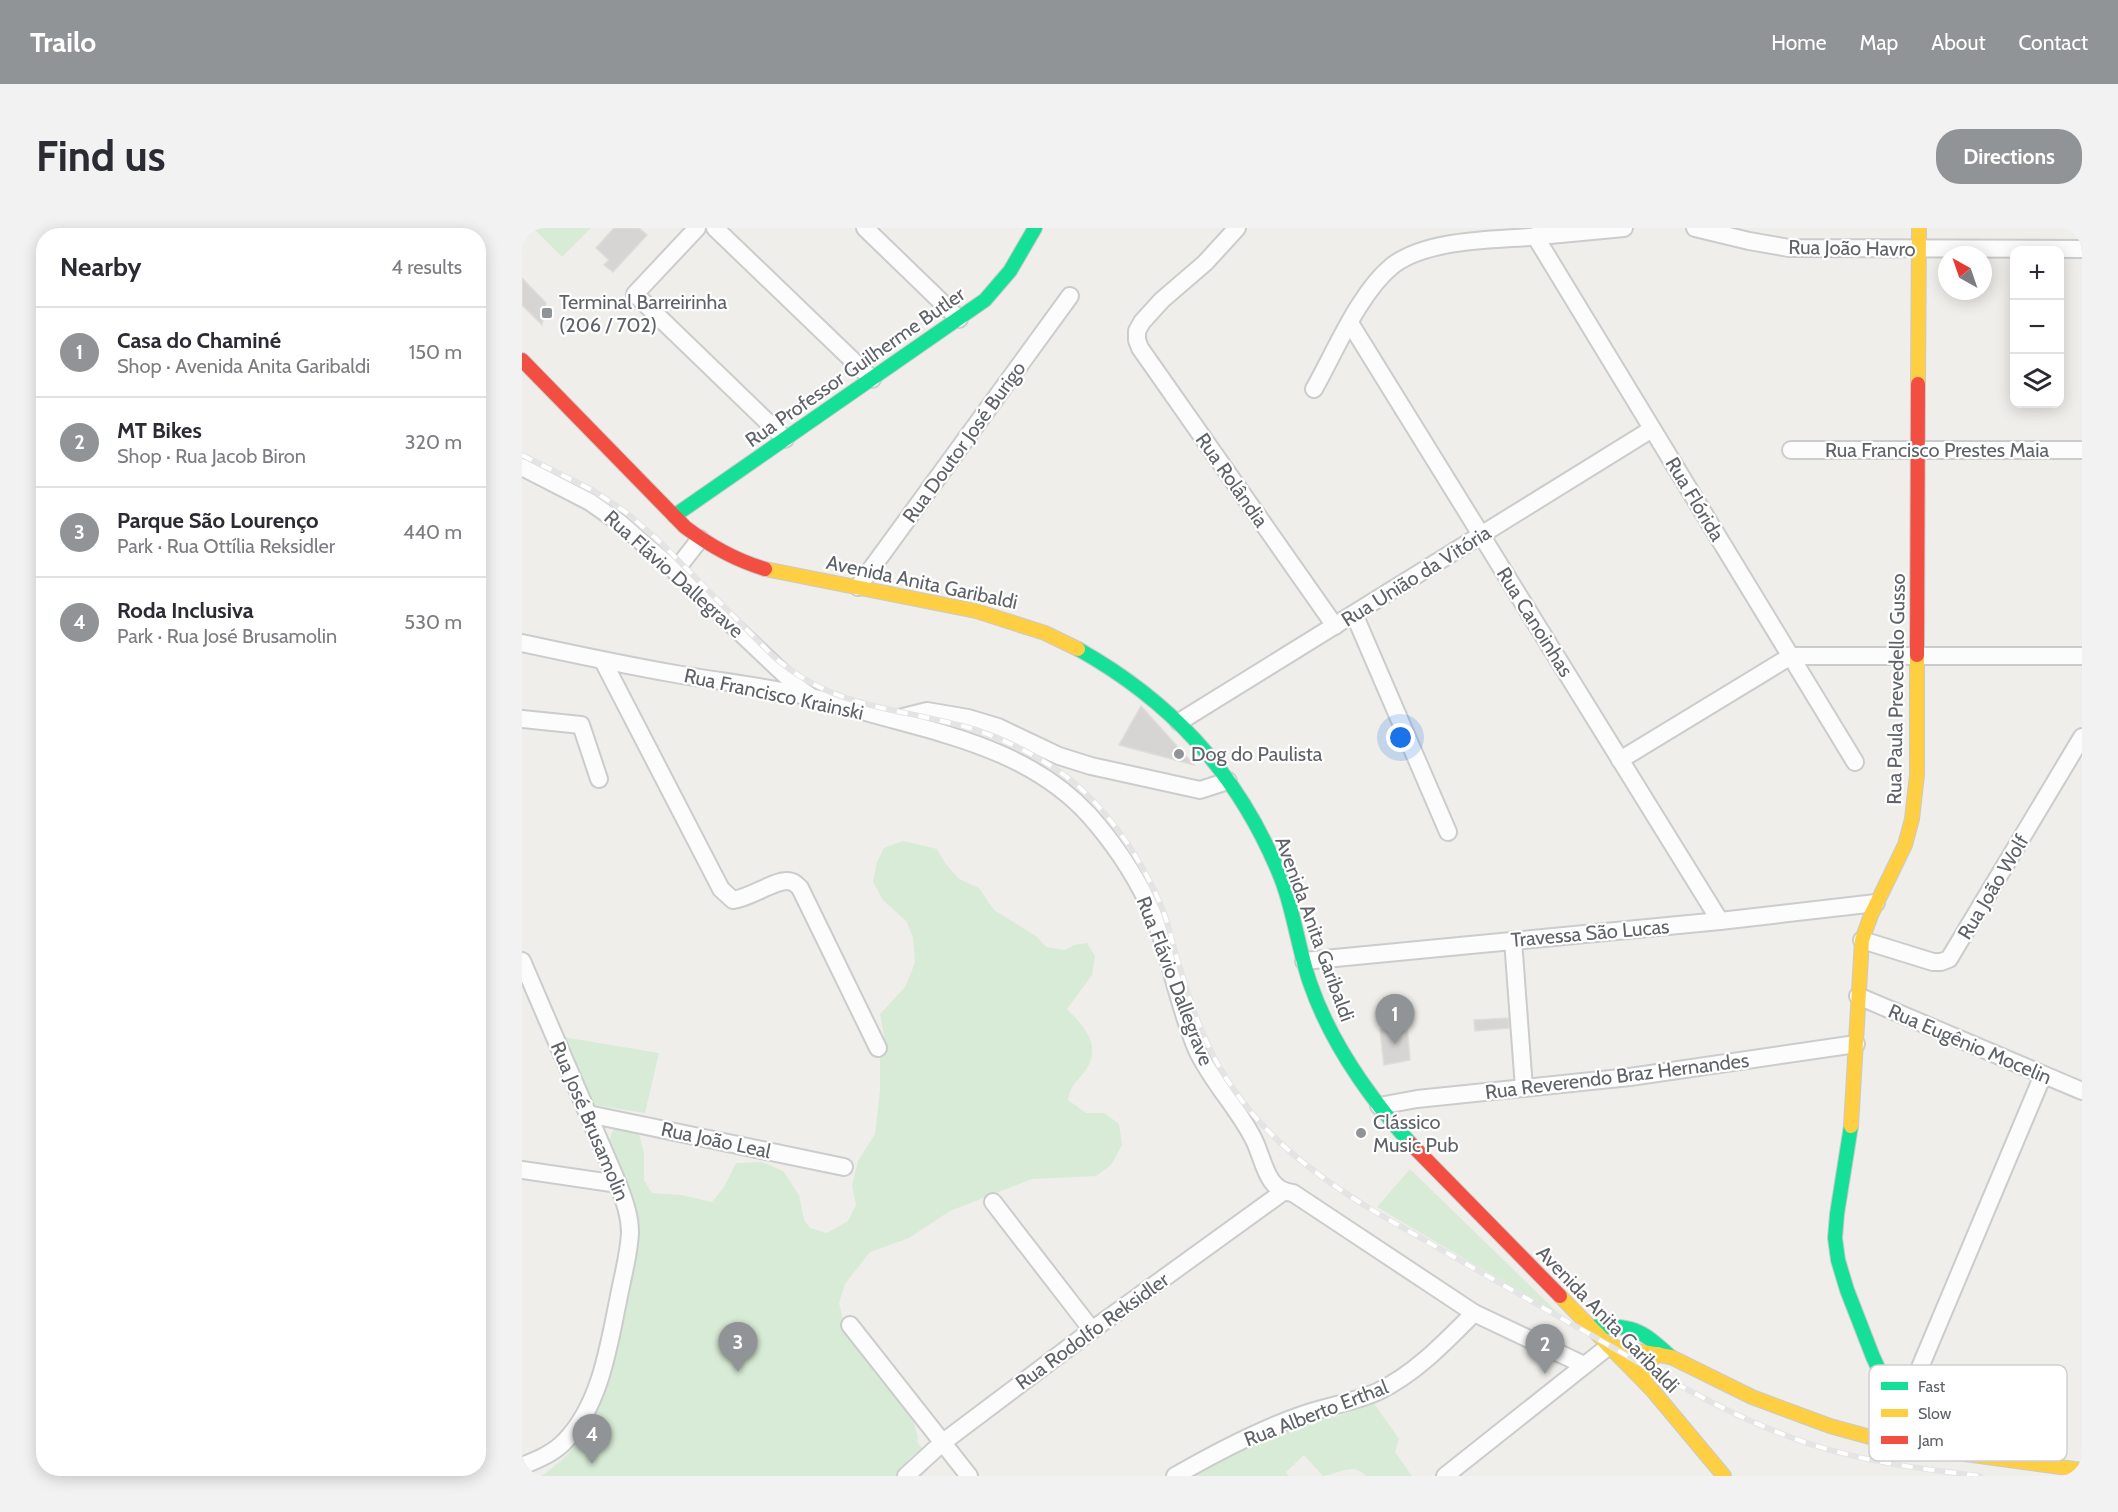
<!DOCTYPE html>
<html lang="en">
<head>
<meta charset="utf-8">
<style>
	body { margin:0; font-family:Cabin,sans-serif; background:#f2f2f3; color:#2b2b33 }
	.controls { position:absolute; right:18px; top:18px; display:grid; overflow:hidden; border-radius:12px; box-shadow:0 3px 15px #0003 }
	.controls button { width:54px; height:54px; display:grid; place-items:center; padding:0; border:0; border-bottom:2px solid #e1e1e2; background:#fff; color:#2b2b33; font:30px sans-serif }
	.compass { position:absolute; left:1416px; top:18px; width:54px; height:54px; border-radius:50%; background:#fff; box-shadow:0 3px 15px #0003; rotate:320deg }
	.you { position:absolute; left:879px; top:510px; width:21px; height:21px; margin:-15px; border:4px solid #fff; border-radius:50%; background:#1a73e8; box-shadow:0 0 0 9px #1a73e833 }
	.badge { display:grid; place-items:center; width:39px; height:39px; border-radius:50%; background:#919496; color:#fff; font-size:20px; font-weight:700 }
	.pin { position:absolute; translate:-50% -50px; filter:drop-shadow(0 2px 3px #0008) }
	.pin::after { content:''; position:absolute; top:32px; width:21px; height:18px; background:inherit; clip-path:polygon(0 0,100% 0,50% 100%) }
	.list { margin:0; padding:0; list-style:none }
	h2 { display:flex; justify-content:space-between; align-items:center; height:78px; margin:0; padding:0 24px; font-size:26px }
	h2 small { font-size:20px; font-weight:400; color:#7c7c81 }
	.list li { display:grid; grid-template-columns:39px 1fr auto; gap:18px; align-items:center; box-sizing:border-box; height:90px; padding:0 24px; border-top:2px solid #e1e1e2 }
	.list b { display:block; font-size:22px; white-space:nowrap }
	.list p { margin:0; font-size:20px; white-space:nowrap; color:#7c7c81 }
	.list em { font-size:20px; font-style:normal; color:#7c7c81 }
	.icon { flex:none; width:33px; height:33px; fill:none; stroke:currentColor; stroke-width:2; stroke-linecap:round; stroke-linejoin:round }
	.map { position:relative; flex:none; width:1560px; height:1248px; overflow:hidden; border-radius:24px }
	header { display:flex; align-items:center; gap:36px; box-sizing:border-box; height:84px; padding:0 30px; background:#919496; color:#fff }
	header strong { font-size:28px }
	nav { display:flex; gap:33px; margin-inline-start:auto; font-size:21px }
	.intro { display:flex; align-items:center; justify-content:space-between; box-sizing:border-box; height:144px; padding:0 36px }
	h1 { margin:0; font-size:42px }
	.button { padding:15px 27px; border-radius:24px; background:#919496; color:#fff; font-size:21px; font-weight:700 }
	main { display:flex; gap:36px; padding:0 36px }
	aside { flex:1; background:#fff; border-radius:24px; box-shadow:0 3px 15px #0003 }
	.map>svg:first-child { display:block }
	.green { fill:#d8ebd6 }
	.building { fill:#d6d5d3; stroke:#deddd9; stroke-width:1.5 }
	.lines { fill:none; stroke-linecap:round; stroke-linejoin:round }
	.street-casing { stroke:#cbcccc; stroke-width:20 }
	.fast-casing { stroke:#cacacb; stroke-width:16 }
	.slow-casing { stroke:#cacacb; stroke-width:16 }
	.jam-casing { stroke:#cacacb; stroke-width:16 }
	.street { stroke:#fdfcfc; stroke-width:16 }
	.fast { stroke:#16e098; stroke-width:14 }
	.slow { stroke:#ffcf43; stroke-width:14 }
	.jam { stroke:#f24e42; stroke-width:14 }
	.rail-casing { stroke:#e4e4e4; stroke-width:6 }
	.rail { stroke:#fff; stroke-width:4; stroke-dasharray:11; stroke-linecap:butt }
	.poi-dot { fill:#919496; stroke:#fff; stroke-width:2 }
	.labels { text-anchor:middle; stroke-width:4.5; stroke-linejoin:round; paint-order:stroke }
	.street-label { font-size:20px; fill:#5f6368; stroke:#fff }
	.poi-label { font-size:20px; fill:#5f6368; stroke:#fff; text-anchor:start }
	.key { fill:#fff; stroke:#cfd0d2; stroke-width:1.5 }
	.key-label { font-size:16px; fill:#5f6368 }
</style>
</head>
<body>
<header>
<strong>Trailo</strong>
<nav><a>Home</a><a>Map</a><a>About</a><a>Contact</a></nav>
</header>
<div class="intro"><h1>Find us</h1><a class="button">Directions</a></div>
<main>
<aside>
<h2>Nearby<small>4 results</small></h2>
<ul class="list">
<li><span class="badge">1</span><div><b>Casa do Chaminé</b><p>Shop · Avenida Anita Garibaldi</p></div><em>150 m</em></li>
<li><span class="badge">2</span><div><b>MT Bikes</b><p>Shop · Rua Jacob Biron</p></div><em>320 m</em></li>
<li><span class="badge">3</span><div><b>Parque São Lourenço</b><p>Park · Rua Ottília Reksidler</p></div><em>440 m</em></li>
<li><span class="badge">4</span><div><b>Roda Inclusiva</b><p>Park · Rua José Brusamolin</p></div><em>530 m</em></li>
</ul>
</aside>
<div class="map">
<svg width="1560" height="1248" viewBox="0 0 1560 1248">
	<rect width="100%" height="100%" fill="#efeeea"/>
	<g class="green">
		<polygon points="11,0 69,0 40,29"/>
		<path d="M381,613L415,621L423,635L437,651L457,660L472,682L515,709L524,719L543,722L552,717L565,715L573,728L570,747L545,781C561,797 580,817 565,840C557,853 549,855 546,872L564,885H582L597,896L600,917L589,937L574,948L510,951L428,983L387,1010L348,1024L323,1056L317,1075L323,1099L355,1148L374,1167L391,1192L396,1209L395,1214L400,1220L388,1230L374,1248H17L24,1245L41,1231L50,1221L51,1213L66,1195L82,1166L95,1114L113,1032L114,994L87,922L89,906L93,900L107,901L117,906L122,925V952L130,965L159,967L190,974L202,959L214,935L240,934L261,943L277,967L282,992L288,1000L305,1005L326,993L334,977L330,957L336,933L353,906L358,863V830L362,808L358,786L383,759L393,735L391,709L384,693L361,672L351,654L355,634L362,620Z"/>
		<polygon points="41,809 137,825 123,885 72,877"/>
		<polygon points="888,941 1038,1087 855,979"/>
		<path d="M851,1174L877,1211L873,1224L890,1248H844C830,1234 818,1246 801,1248L782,1227L764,1244L767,1248H662L737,1207L745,1210L770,1199L817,1188Z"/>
	</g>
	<g class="building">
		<polygon points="92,0 117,0 125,7 91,44 82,37 87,32 74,20"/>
		<polygon points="0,50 24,75 20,97 0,77"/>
		<polygon points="619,478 672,537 597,517"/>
		<polygon points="986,790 987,800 953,803 952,792"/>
		<polygon points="885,797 888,832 862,837 858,801"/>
	</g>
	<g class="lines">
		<defs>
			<g id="street">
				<polyline points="175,0 113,66 263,211"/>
				<polyline points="193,0 350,151"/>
				<polyline points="343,0 437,91"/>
				<polyline points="715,0 683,35 640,72 620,94 615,103 615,112 618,120 813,398"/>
				<polyline points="1173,0 1227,13 1267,20 1560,21"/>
				<polyline points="1013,8 1333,534"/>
				<polyline points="828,95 1198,693"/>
				<path d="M792,161C813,124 837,65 870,38C903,12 966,12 1007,9C1038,6 1070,3 1102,0"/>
				<polyline points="1269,222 1560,222"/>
				<polyline points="0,239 68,274 98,295 153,343 278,461 288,468"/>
				<polyline points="153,343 178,311"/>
				<polyline points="336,359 548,68"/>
				<polyline points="832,386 926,604"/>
				<path d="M0,415C51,426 102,437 154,446C200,454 247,459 293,470C320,477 346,485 373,492C444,511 516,531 567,587C590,613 610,642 625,673C648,720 654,774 675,822C690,854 715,879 731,910C742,930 743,963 771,965L952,1085L1062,1137"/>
				<path d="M81,433L199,661L211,672C228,670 251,653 265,653C271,653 274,656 278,660L356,820"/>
				<polyline points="0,491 59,497 77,551"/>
				<polyline points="373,491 405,483 446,490 476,499 537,528 569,538 678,562 706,553"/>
				<polyline points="657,494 1130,201"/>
				<polyline points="1098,532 1269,428 1560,428"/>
				<polyline points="991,712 1002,860"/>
				<polyline points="1340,712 1411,734 1419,734 1427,731 1560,509"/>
				<path d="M0,733L96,956C102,972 108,987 108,1005C107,1026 101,1047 97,1068C87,1116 79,1176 43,1213C32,1225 15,1232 0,1238"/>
				<polyline points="782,733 1198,693 1354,675"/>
				<polyline points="1336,768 1560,863"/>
				<polyline points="857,878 895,871 1108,849 1334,816"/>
				<polyline points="66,886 322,939"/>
				<polyline points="0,942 96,956"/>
				<polyline points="471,974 570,1102"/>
				<polyline points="328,1097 447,1248"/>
				<polyline points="1378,1187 1521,847"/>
				<polyline points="384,1248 420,1215 570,1102 761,964"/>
				<path d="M653,1248C693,1225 735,1203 777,1188C804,1178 831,1175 857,1163C894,1145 923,1114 952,1085"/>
				<polyline points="923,1248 1087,1118"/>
			</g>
			<g id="fast">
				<polyline points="152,288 463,72 488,43 513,0"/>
				<path d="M556,421C647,472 712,541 754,638C771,675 775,717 788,755C809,816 847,869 889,916"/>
				<polyline points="1329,898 1315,986 1313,1010 1316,1032 1325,1062 1351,1129 1378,1187 1377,1217"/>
				<path d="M1068,1099C1110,1097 1118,1100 1149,1129"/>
			</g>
			<g id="slow">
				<polyline points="1396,156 1397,0"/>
				<polyline points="243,341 454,383 523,405 556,421"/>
				<polyline points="1329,898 1340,712 1349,687 1383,617 1390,591 1395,547 1395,427"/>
				<polyline points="1038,1068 1131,1163 1202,1248"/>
				<polyline points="1087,1118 1149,1129 1230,1169 1308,1198 1377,1217 1560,1242"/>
				<polyline points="1123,1154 1126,1135 1136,1126"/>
			</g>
			<g id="jam">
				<path d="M0,132L163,299C188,318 213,332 243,341"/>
				<polyline points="1395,427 1396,156"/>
				<polyline points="889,916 1038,1068"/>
			</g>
		</defs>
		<use href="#street" class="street-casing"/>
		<use href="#fast" class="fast-casing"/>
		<use href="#slow" class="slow-casing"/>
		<use href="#jam" class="jam-casing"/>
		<use href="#street" class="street"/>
		<use href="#fast" class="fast"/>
		<use href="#slow" class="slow"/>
		<use href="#jam" class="jam"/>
		<defs>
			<path id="rail" d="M0,227L72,263L105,285L138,314L250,427C311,482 377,479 451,501C486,512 532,536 558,560C593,592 622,636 640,680C646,695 650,712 654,727C666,767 679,809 701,845C739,907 790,945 850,982C925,1025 1000,1068 1076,1111C1144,1150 1212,1191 1288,1216C1344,1234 1400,1241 1458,1248"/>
		</defs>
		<use href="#rail" class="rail-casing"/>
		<use href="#rail" class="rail"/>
	</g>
	<g class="poi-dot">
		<rect x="19" y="79" width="12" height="12" rx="3"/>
		<circle cx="657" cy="526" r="6"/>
		<circle cx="839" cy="905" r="6"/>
	</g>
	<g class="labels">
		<g class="street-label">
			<text transform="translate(1330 20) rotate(1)" y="7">Rua João Havro</text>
			<text transform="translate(333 139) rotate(-35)" y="7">Rua Professor Guilherme Butler</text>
			<text transform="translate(442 214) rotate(-54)" y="7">Rua Doutor José Burigo</text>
			<text x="1415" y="229">Rua Francisco Prestes Maia</text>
			<text transform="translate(710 252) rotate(55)" y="7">Rua Rolândia</text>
			<text transform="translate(1173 271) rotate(59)" y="7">Rua Flórida</text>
			<text transform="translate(152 346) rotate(42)" y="7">Rua Flávio Dallegrave</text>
			<text transform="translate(894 348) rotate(-32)" y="7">Rua União da Vitória</text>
			<text transform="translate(400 354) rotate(12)" y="7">Avenida Anita Garibaldi</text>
			<text transform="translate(1013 394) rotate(58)" y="7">Rua Canoinhas</text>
			<text transform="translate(1374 461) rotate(-89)" y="7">Rua Paula Prevedello Gusso</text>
			<text transform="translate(252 466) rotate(12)" y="7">Rua Francisco Krainski</text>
			<text transform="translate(1471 659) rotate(-59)" y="7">Rua João Wolf</text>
			<text transform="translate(793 701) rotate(70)" y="7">Avenida Anita Garibaldi</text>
			<text transform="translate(1068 705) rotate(-5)" y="7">Travessa São Lucas</text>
			<text transform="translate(653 753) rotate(69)" y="7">Rua Flávio Dallegrave</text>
			<text transform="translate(1448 816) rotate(23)" y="7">Rua Eugênio Mocelin</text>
			<text transform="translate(1095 848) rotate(-7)" y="7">Rua Reverendo Braz Hernandes</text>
			<text transform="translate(68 893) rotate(67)" y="7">Rua José Brusamolin</text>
			<text transform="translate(194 912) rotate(12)" y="7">Rua João Leal</text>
			<text transform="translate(1086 1091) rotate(46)" y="7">Avenida Anita Garibaldi</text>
			<text transform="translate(570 1103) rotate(-36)" y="7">Rua Rodolfo Reksidler</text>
			<text transform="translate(794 1185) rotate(-21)" y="7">Rua Alberto Erthal</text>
		</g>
		<g class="poi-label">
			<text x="37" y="81">Terminal Barreirinha<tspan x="37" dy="23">(206 / 702)</tspan></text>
			<text x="669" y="533">Dog do Paulista</text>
			<text x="851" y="901">Clássico<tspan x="851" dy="23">Music Pub</tspan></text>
		</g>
	</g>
	<rect x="1347" y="1137" width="198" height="96" rx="9" class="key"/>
	<rect x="1359" y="1154" width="27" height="8" fill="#16e098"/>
	<rect x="1359" y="1181" width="27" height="8" fill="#ffcf43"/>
	<rect x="1359" y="1208" width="27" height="8" fill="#f24e42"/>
	<g class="key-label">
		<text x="1396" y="1164">Fast</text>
		<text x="1396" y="1191">Slow</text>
		<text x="1396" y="1218">Jam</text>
	</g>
</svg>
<div class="controls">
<button>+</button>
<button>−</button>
<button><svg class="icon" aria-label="layers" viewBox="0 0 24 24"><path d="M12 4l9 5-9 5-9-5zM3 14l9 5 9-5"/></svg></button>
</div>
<svg class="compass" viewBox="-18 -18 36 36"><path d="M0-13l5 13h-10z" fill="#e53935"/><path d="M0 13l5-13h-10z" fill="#7c7c81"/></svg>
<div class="you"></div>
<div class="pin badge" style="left:873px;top:816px">1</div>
<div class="pin badge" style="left:1023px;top:1146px">2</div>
<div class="pin badge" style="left:216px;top:1144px">3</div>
<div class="pin badge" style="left:70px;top:1236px">4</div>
</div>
</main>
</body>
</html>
